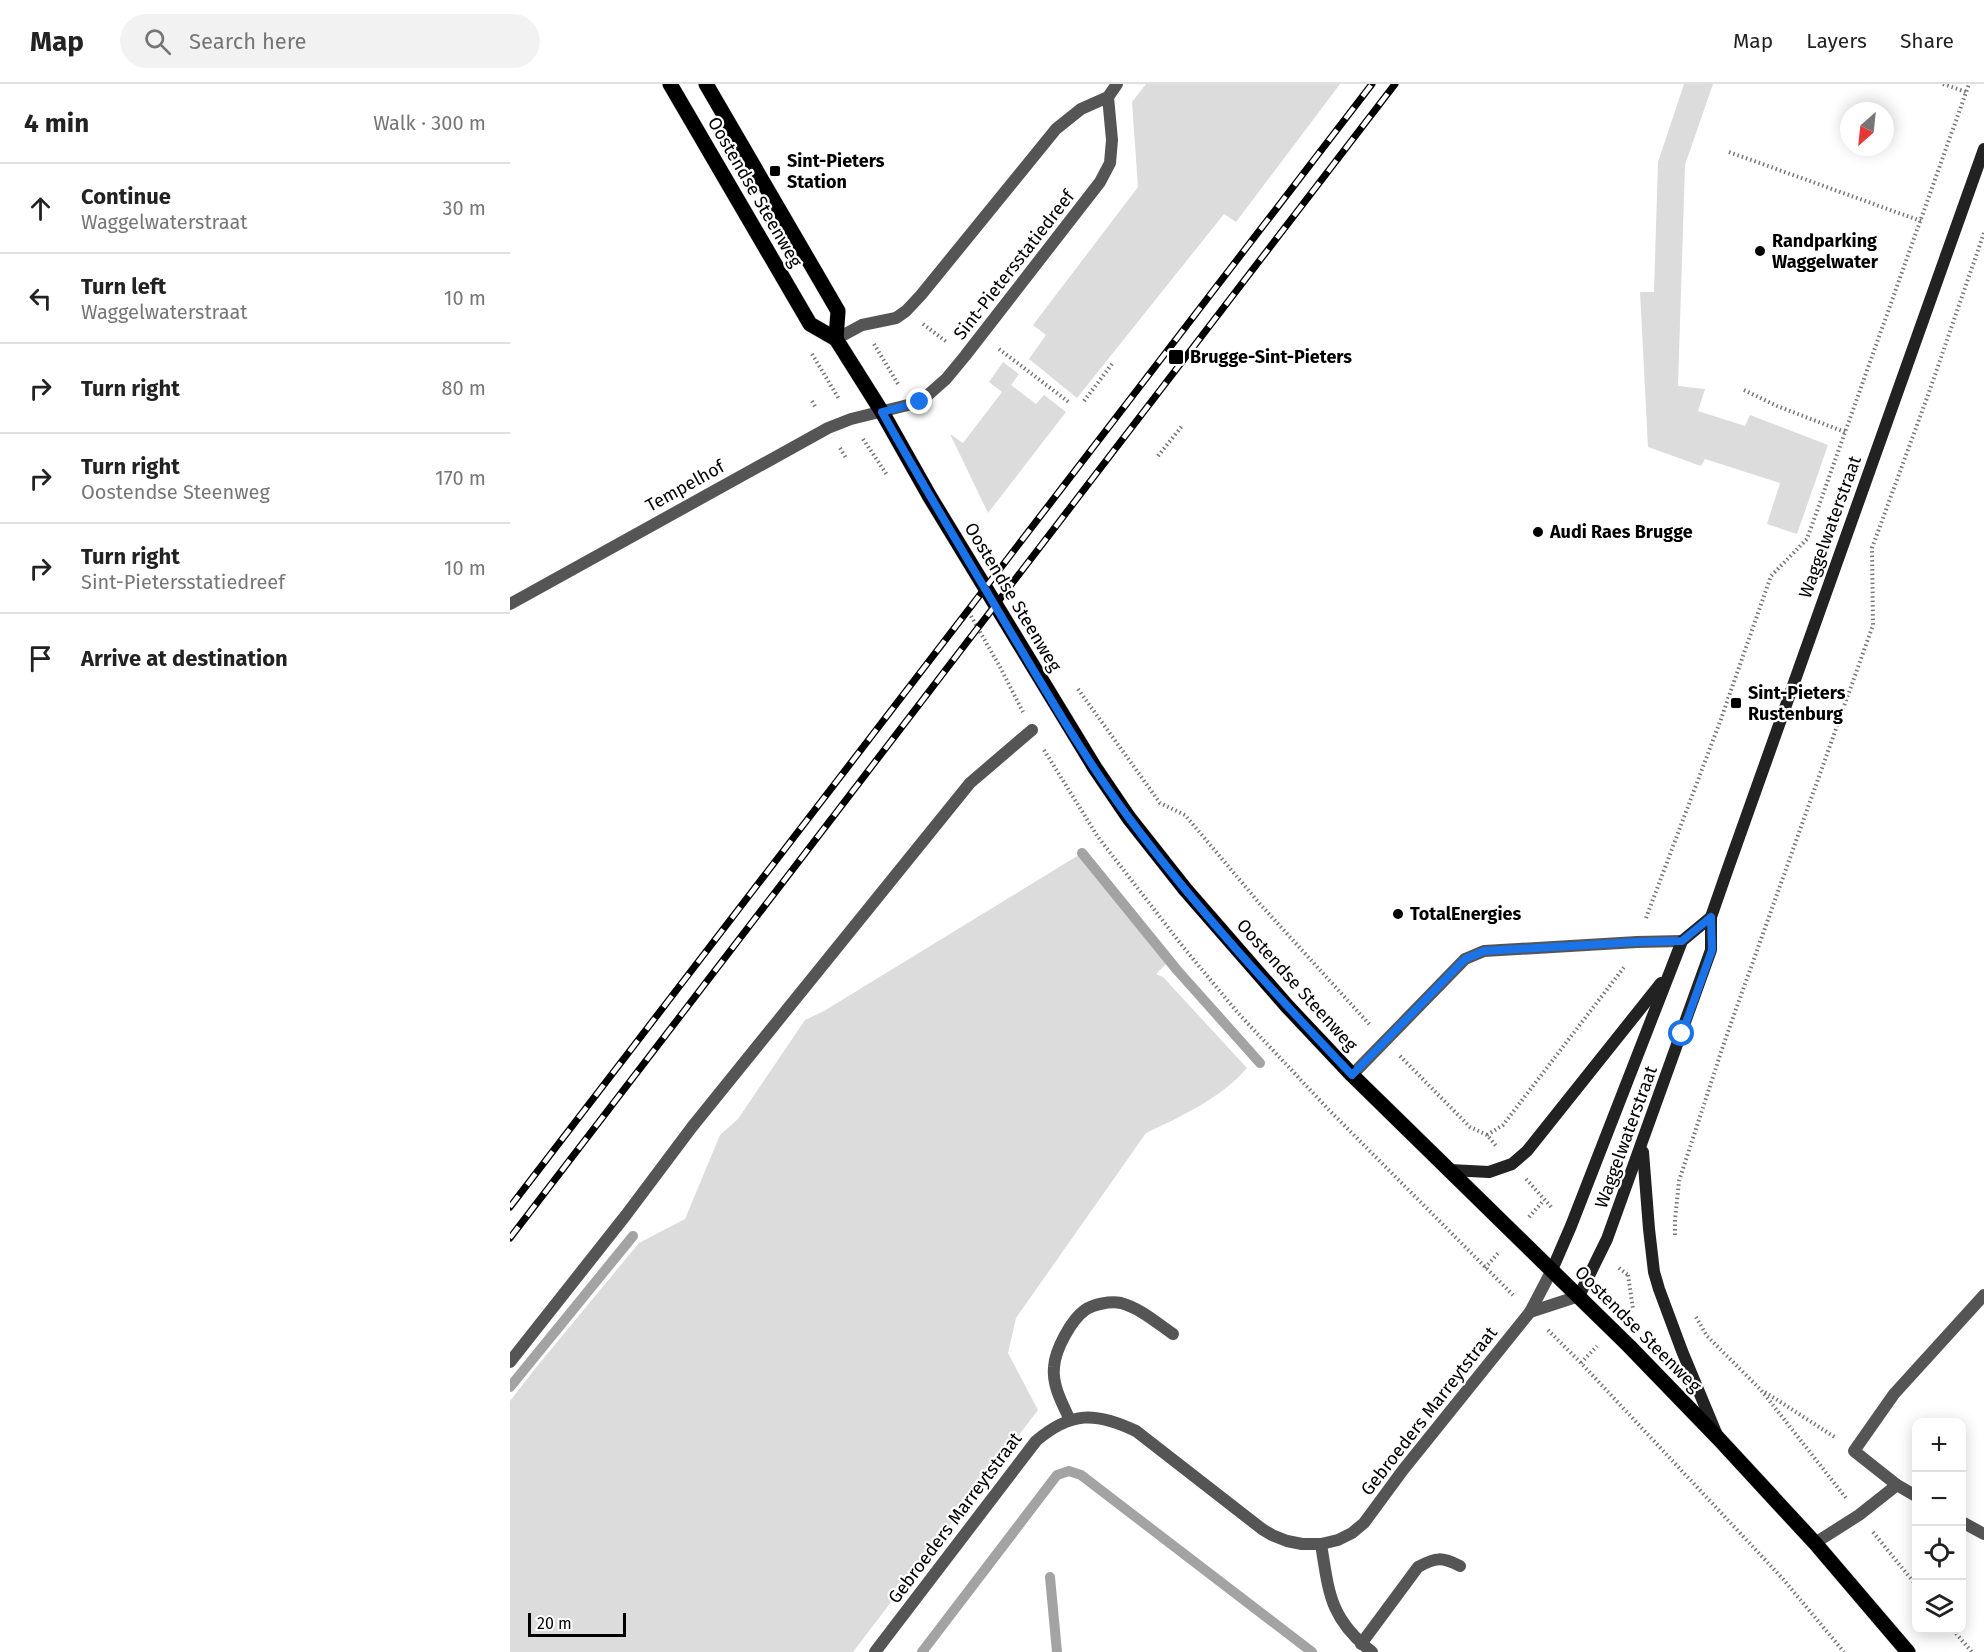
<!DOCTYPE html>
<html lang="en">
<head>
<meta charset="utf-8">
<style>
	body { margin:0; font-family:"Fira Sans",sans-serif; background:#f2f2f2; color:#222 }
	.controls { position:absolute; right:18px; bottom:18px; display:grid; overflow:hidden; border-radius:12px; box-shadow:0 3px 15px #0003 }
	.controls button { width:54px; height:54px; display:grid; place-items:center; padding:0; border:0; border-bottom:2px solid #e0e0e0; background:#fff; color:#222; font:30px sans-serif }
	.compass { position:absolute; left:1330px; top:18px; width:54px; height:54px; border-radius:50%; background:#fff; box-shadow:0 3px 15px #0003; rotate:207deg }
	.scale { position:absolute; left:18px; bottom:15px; width:98px; box-sizing:border-box; padding-left:6px; border:3px solid #000; border-top:0; font-size:16px; line-height:21px; white-space:nowrap; color:#000; -webkit-text-stroke:4px #fff; paint-order:stroke }
	.stop { position:absolute; width:18px; height:18px; margin:-14px; border:4px solid #1a73e8; border-radius:50%; background:#fff }
	.stop.end { background:#1a73e8; border-color:#fff; box-shadow:0 2px 6px #0008 }
	.list { margin:0; padding:0; list-style:none }
	h2 { display:flex; justify-content:space-between; align-items:center; height:78px; margin:0; padding:0 24px; font-size:26px }
	h2 small { font-size:20px; font-weight:400; color:#767676 }
	.list li { display:grid; grid-template-columns:39px 1fr auto; gap:18px; align-items:center; box-sizing:border-box; height:90px; padding:0 24px; border-top:2px solid #e0e0e0 }
	.list b { display:block; font-size:22px; white-space:nowrap }
	.list p { margin:0; font-size:20px; white-space:nowrap; color:#767676 }
	.list em { font-size:20px; font-style:normal; color:#767676 }
	.icon { flex:none; width:33px; height:33px; fill:none; stroke:currentColor; stroke-width:2; stroke-linecap:round; stroke-linejoin:round }
	.map { position:relative; flex:none; width:1474px; height:1568px; overflow:hidden }
	header { display:flex; align-items:center; gap:36px; box-sizing:border-box; height:84px; padding:0 30px; background:#fff; border-bottom:2px solid #e0e0e0 }
	header strong { font-size:28px }
	nav { display:flex; gap:33px; margin-inline-start:auto; font-size:21px }
	.search { width:420px; height:54px; background:#f2f2f2; display:flex; align-items:center; gap:15px; box-sizing:border-box; padding:0 21px; border-radius:33px; color:#767676; font-size:22px }
	main { display:flex }
	aside { flex:1; background:#fff }
	.map>svg:first-child { display:block }
	.green { fill:#dcdcdc }
	.lines { fill:none; stroke-linecap:round; stroke-linejoin:round }
	.stream { stroke:#a3a3a3; stroke-width:10 }
	.primary-casing { stroke:#dbdbdb; stroke-width:16 }
	.path { stroke:#777; stroke-width:4; stroke-dasharray:1.5 3; stroke-linecap:butt }
	.service { stroke:#555; stroke-width:12 }
	.minor { stroke:#555; stroke-width:12 }
	.secondary { stroke:#222; stroke-width:12 }
	.primary { stroke:#000; stroke-width:15 }
	.rail-casing { stroke:#000; stroke-width:7 }
	.rail { stroke:#fff; stroke-width:4.5; stroke-dasharray:14; stroke-linecap:butt }
	.route { stroke:#1a73e8; stroke-width:8 }
	.poi-dot { fill:#000; stroke:#fff; stroke-width:2 }
	.labels { text-anchor:middle; stroke-width:4.5; stroke-linejoin:round; paint-order:stroke }
	.poi-label { font-size:18px; font-weight:bold; fill:#000; stroke:#fff; text-anchor:start }
	.street-label { font-size:18px; fill:#000; stroke:#fff }
</style>
</head>
<body>
<header>
<strong>Map</strong>
<div class="search"><svg class="icon" aria-label="search" viewBox="0 0 24 24"><circle cx="10" cy="10" r="6"/><path d="M15 15l6 6"/></svg>Search here</div>
<nav><a>Map</a><a>Layers</a><a>Share</a></nav>
</header>
<main>
<aside>
<h2>4 min<small>Walk · 300 m</small></h2>
<ul class="list">
<li><svg class="icon" aria-label="ahead" viewBox="0 0 24 24"><path d="M12 20V5M6 11l6-6 6 6"/></svg><div><b>Continue</b><p>Waggelwaterstraat</p></div><em>30 m</em></li>
<li><svg class="icon" aria-label="left" viewBox="0 0 24 24"><path d="M17 20v-9H6M10 6l-5 5 5 5"/></svg><div><b>Turn left</b><p>Waggelwaterstraat</p></div><em>10 m</em></li>
<li><svg class="icon" aria-label="right" viewBox="0 0 24 24"><path d="M7 20v-9h11M14 6l5 5-5 5"/></svg><div><b>Turn right</b></div><em>80 m</em></li>
<li><svg class="icon" aria-label="right" viewBox="0 0 24 24"><path d="M7 20v-9h11M14 6l5 5-5 5"/></svg><div><b>Turn right</b><p>Oostendse Steenweg</p></div><em>170 m</em></li>
<li><svg class="icon" aria-label="right" viewBox="0 0 24 24"><path d="M7 20v-9h11M14 6l5 5-5 5"/></svg><div><b>Turn right</b><p>Sint-Pietersstatiedreef</p></div><em>10 m</em></li>
<li><svg class="icon" aria-label="arrive" viewBox="0 0 24 24"><path d="M6 21V4h12l-3 4 3 4H6"/></svg><div><b>Arrive at destination</b></div></li>
</ul>
</aside>
<div class="map">
<svg width="1474" height="1568" viewBox="0 0 1474 1568">
	<rect width="100%" height="100%" fill="#fff"/>
	<g class="green">
		<polygon points="636,0 830,0 726,138 714,130 567,314 519,275 536,251 523,241 628,103 622,18"/>
		<polygon points="1174,0 1203,0 1175,81 1168,302 1195,305 1188,327 1235,342 1240,331 1318,361 1287,450 1257,440 1270,399 1195,375 1191,382 1138,363 1130,208 1144,208 1148,78"/>
		<polygon points="493,278 509,290 501,301 526,320 534,311 556,328 478,429 440,350 453,359 492,308 479,298"/>
		<path d="M572,769L660,876L646,890L653,893L737,984C711,1014 672,1032 636,1049L506,1234L498,1269L528,1326L343,1568H0V1317L24,1286L129,1159L175,1135L210,1051L228,1035L295,936L314,927Z"/>
	</g>
	<g class="lines">
		<g class="stream">
			<polyline points="572,769 667,886 750,979"/>
			<polyline points="0,1303 123,1152"/>
			<polyline points="540,1493 547,1568"/>
			<polyline points="412,1568 547,1391 559,1387 571,1391 802,1568"/>
		</g>
		<defs>
			<g id="primary">
				<polyline points="160,0 300,240 326,255 372,328 420,413 585,684 619,734 675,805 777,922 842,991 1119,1262 1208,1354 1305,1459 1398,1568"/>
				<polyline points="196,0 328,227 326,255"/>
			</g>
		</defs>
		<use href="#primary" class="primary-casing"/>
		<g class="path">
			<polyline points="1433,0 1456,8"/>
			<polyline points="1219,68 1411,137"/>
			<polyline points="413,240 438,259"/>
			<polyline points="364,260 388,300"/>
			<polyline points="489,265 560,319"/>
			<polyline points="302,270 329,315"/>
			<polyline points="1234,306 1267,322 1335,348"/>
			<polyline points="302,317 306,324"/>
			<polyline points="574,317 602,280"/>
			<polyline points="353,355 377,391"/>
			<polyline points="330,364 336,374"/>
			<polyline points="648,372 672,342"/>
			<polyline points="461,532 490,583 513,628"/>
			<polyline points="568,605 650,719 675,731 750,820 860,941"/>
			<polyline points="534,666 588,753 674,864 728,929 819,1026 1003,1211"/>
			<polyline points="1136,834 1211,635 1261,492 1297,455 1459,0"/>
			<polyline points="890,972 960,1043 977,1051 987,1063"/>
			<polyline points="977,1051 993,1041 1115,882"/>
			<polyline points="1016,1095 1043,1125"/>
			<polyline points="1019,1133 1034,1116"/>
			<polyline points="1165,1151 1165,1136 1169,1097 1214,959 1363,541 1362,464 1418,311 1474,149"/>
			<polyline points="975,1184 989,1168"/>
			<polyline points="1109,1184 1118,1191"/>
			<polyline points="1118,1191 1123,1225 1119,1228"/>
			<polyline points="1186,1233 1197,1252 1251,1306 1336,1414"/>
			<polyline points="1038,1246 1071,1279 1273,1495 1334,1568"/>
			<polyline points="1071,1279 1087,1262"/>
			<polyline points="1255,1308 1326,1354"/>
			<polyline points="1363,1448 1406,1501"/>
			<polyline points="1443,1546 1462,1568"/>
		</g>
		<g class="service">
			<polyline points="842,991 955,875 974,867 1127,858 1172,857"/>
			<path d="M560,1336C552,1319 542,1301 544,1283C545,1266 561,1236 575,1226C584,1220 600,1217 611,1219C630,1224 647,1239 663,1250"/>
			<path d="M851,1560L908,1483C926,1473 932,1473 950,1482"/>
		</g>
		<g class="minor">
			<polyline points="326,255 352,241 386,234 396,227 411,211 546,45 571,25 598,13 607,0"/>
			<polyline points="0,520 318,344 341,335 410,318 436,295 455,272 590,98 600,79 602,56 598,13"/>
			<polyline points="1020,1228 1069,1212"/>
			<polyline points="0,1278 116,1131 182,1043 460,699 522,646"/>
			<polyline points="1406,1412 1387,1401 1344,1367 1384,1310 1474,1211"/>
			<polyline points="1452,1438 1474,1450"/>
			<polyline points="1305,1459 1349,1431 1387,1401"/>
			<path d="M811,1460C819,1510 820,1535 862,1568"/>
			<path d="M365,1568L526,1357C561,1327 586,1328 626,1347L752,1445L762,1451L777,1457L792,1460H811L828,1456L842,1449L854,1439L893,1386L1020,1228L1042,1186"/>
		</g>
		<g class="secondary">
			<polyline points="1133,1068 1139,1145 1144,1188 1149,1205 1172,1267 1207,1351"/>
			<polyline points="940,1086 979,1088 1002,1080 1017,1067 1151,899"/>
			<polyline points="1042,1186 1061,1142 1172,857 1201,833"/>
			<polyline points="1069,1212 1097,1155 1201,866 1201,833 1217,787 1474,65"/>
		</g>
		<use href="#primary" class="primary"/>
		<defs>
			<g id="rail">
				<polyline points="0,1123 862,0"/>
				<polyline points="0,1154 885,0"/>
			</g>
		</defs>
		<use href="#rail" class="rail-casing"/>
		<use href="#rail" class="rail"/>
	</g>
	<g class="lines">
		<path class="route" d="M410,318L372,328C413,402 457,474 500,547C538,610 575,675 619,734C687,825 764,909 842,991L955,875L974,867L1127,858L1172,857L1201,833L1202,866L1172,950"/>
	</g>
	<g class="poi-dot">
		<rect x="259" y="81" width="12" height="12" rx="3"/>
		<circle cx="1250" cy="167" r="6"/>
		<rect x="658" y="265" width="16" height="16" rx="3"/>
		<circle cx="1028" cy="448" r="6"/>
		<rect x="1220" y="613" width="12" height="12" rx="3"/>
		<circle cx="888" cy="830" r="6"/>
	</g>
	<g class="labels">
		<g class="poi-label">
			<text x="277" y="83">Sint-Pieters<tspan x="277" dy="21">Station</tspan></text>
			<text x="1262" y="163">Randparking<tspan x="1262" dy="21">Waggelwater</tspan></text>
			<text x="680" y="279">Brugge-Sint-Pieters</text>
			<text x="1040" y="454">Audi Raes Brugge</text>
			<text x="1238" y="615">Sint-Pieters<tspan x="1238" dy="21">Rustenburg</tspan></text>
			<text x="900" y="836">TotalEnergies</text>
		</g>
		<g class="street-label">
			<text transform="translate(245 108) rotate(60)" y="6">Oostendse Steenweg</text>
			<text transform="translate(504 181) rotate(-52)" y="6">Sint-Pietersstatiedreef</text>
			<text transform="translate(175 402) rotate(-29)" y="6">Tempelhof</text>
			<text transform="translate(1320 443) rotate(-70)" y="6">Waggelwaterstraat</text>
			<text transform="translate(503 513) rotate(59)" y="6">Oostendse Steenweg</text>
			<text transform="translate(787 901) rotate(48)" y="6">Oostendse Steenweg</text>
			<text transform="translate(1116 1053) rotate(-70)" y="6">Waggelwaterstraat</text>
			<text transform="translate(1128 1245) rotate(45)" y="6">Oostendse Steenweg</text>
			<text transform="translate(919 1327) rotate(-52)" y="6">Gebroeders Marreytstraat</text>
			<text transform="translate(445 1434) rotate(-53)" y="6">Gebroeders Marreytstraat</text>
		</g>
	</g>
</svg>
<div class="controls">
<button>+</button>
<button>−</button>
<button><svg class="icon" aria-label="locate" viewBox="0 0 24 24"><circle cx="12" cy="12" r="6"/><path d="M12 2v4M12 18v4M2 12h4M18 12h4"/></svg></button>
<button><svg class="icon" aria-label="layers" viewBox="0 0 24 24"><path d="M12 4l9 5-9 5-9-5zM3 14l9 5 9-5"/></svg></button>
</div>
<svg class="compass" viewBox="-18 -18 36 36"><path d="M0-13l5 13h-10z" fill="#e53935"/><path d="M0 13l5-13h-10z" fill="#767676"/></svg>
<div class="scale">20 m</div>
<div class="stop" style="left:1172px;top:950px"></div>
<div class="stop end" style="left:410px;top:318px"></div>
</div>
</main>
</body>
</html>
